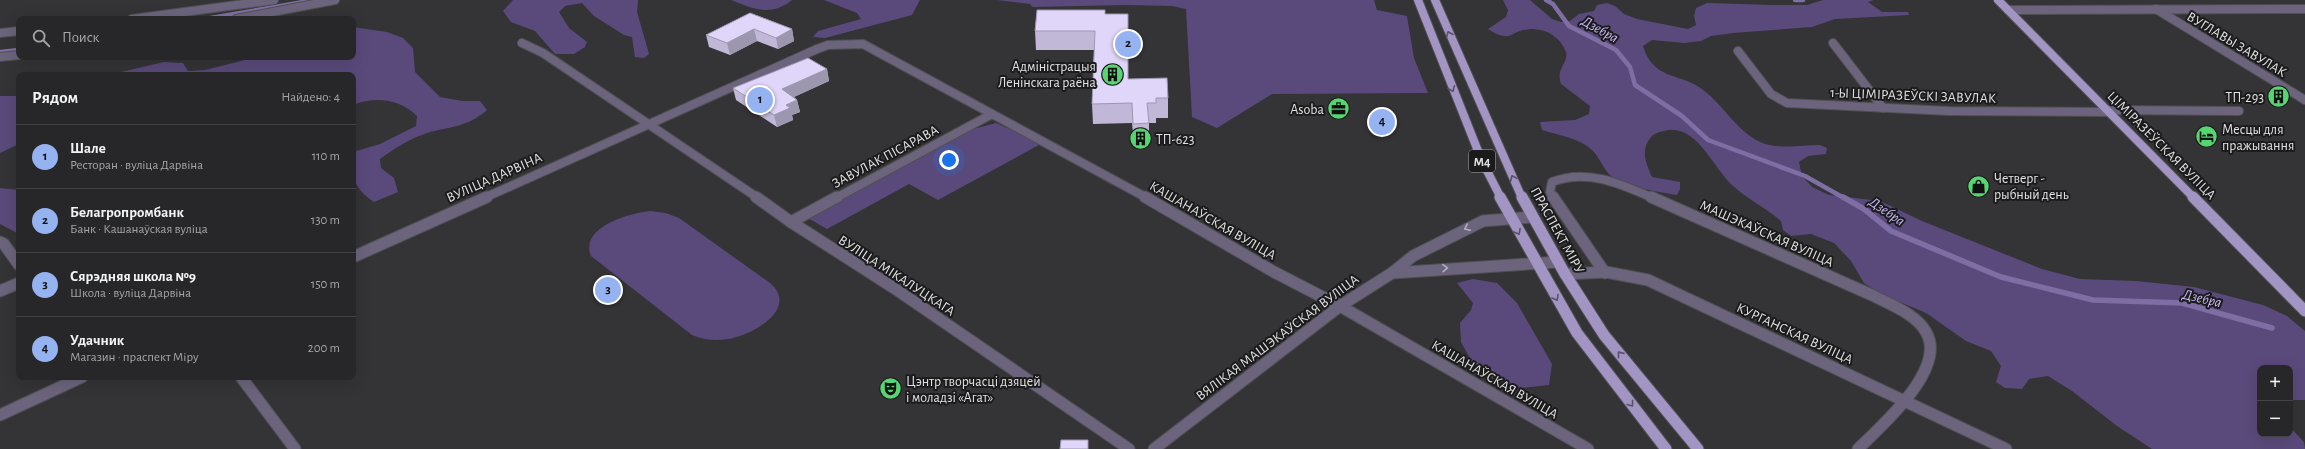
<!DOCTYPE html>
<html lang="ru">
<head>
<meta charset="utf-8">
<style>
	body { margin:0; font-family:"Alegreya Sans",sans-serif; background:#2f2e30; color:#f1f3f6 }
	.controls { position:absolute; right:12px; bottom:12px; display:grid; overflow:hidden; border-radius:8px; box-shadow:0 4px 16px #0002 }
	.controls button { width:36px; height:36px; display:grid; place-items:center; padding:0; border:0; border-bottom:1px solid #434345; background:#272628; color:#f1f3f6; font:20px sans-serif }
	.you { position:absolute; left:949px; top:160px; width:14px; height:14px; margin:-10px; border:3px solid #fff; border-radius:50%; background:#1a73e8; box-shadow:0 0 0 6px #1a73e833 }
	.badge { display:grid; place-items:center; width:26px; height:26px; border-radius:50%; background:#95b2f1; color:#111; font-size:13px; font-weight:700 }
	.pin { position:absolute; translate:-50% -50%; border:2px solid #fff; box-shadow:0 1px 4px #0006 }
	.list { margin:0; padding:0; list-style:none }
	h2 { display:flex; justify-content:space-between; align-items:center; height:52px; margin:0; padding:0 16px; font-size:17px }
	h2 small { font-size:13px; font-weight:400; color:#a4a5a8 }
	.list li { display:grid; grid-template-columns:26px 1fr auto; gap:12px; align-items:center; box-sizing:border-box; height:64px; padding:0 16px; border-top:1px solid #434345 }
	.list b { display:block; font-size:15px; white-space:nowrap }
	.list p { margin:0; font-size:13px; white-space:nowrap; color:#a4a5a8 }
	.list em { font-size:13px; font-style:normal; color:#a4a5a8 }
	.icon { flex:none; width:22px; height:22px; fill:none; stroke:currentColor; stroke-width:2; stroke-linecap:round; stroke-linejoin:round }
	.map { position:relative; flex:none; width:2305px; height:449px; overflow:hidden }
	.search { position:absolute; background:#272628; box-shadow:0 4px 16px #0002; left:16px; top:16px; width:340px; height:44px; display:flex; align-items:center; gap:10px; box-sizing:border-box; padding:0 14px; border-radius:8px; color:#a4a5a8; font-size:15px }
	.panel { position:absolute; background:#272628; box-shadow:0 4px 16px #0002; left:16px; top:72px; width:340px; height:308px; border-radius:8px }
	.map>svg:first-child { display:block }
	.green { fill:#5a4a7b }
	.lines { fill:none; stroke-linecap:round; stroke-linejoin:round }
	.stream-far1 { stroke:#7f6ea4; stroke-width:4.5 }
	.stream { stroke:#7f6ea4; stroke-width:5.5 }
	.minor-far1-casing { stroke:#504f52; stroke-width:10 }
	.minor-casing { stroke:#504f52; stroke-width:13 }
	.major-far1-casing { stroke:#504f52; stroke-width:10 }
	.major-casing { stroke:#504f52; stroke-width:13 }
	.minor-far1 { stroke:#6b647c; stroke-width:8 }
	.minor { stroke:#6b647c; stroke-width:11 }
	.major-far1 { stroke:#a294c3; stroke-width:8 }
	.major { stroke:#a294c3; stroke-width:11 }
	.wall { fill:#c1b8d7 }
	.shaded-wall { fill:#9d96af }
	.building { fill:#e0d6fa; stroke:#9d96af }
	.oneway { stroke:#585167 }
	.oneway2 { stroke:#b2afba }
	.labels { text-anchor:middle; stroke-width:4; stroke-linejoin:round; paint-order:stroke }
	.shield { fill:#1b1b1c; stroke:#a6a6a7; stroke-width:1 }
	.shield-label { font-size:13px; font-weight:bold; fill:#e1e1e3 }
	.street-label { font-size:14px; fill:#e1e1e3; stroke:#1b1b1c }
	.poi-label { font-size:14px; fill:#e1e1e3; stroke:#1b1b1c; text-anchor:start }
	.water-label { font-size:15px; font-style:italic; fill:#c9b7f6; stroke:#1b1b1c }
</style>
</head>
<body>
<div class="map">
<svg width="2305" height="449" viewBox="0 0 2305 449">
	<rect width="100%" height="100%" fill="#343336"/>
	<g class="green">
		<polygon points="513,0 638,0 637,12 649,54 644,58 635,57 632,37 624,35 594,16 582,3 565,6 559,12 569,28 587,42 585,47 574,54 555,54 535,31 511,22 503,11"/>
		<path d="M731,0H792C771,17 753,9 731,0Z"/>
		<polygon points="824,0 920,0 912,15 825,38 813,37 818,31 861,19 857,13"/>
		<polygon points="997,0 1374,0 1377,10 1407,16 1414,58 1428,93 1272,94 1217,128 1192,117 1186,9 1172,6 1126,5 1033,7 1030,4"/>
		<path d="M1503,0H1530L1552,19L1561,22L1570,21L1579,14L1594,11L1597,5L1607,3L1615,6L1624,14L1637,19L1688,29L1696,25L1694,16L1696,8L1707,3L1773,5H1807L1823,0H1874L1868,2L1882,12H1908L1909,15L1835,19L1812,27L1733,33L1711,36L1701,41L1684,43L1652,40L1643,46C1653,79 1677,73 1699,87C1722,102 1735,130 1760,142C1778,150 1801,145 1820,145L1827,148L1826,154L1808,156L1799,162L1802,176L1812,187L1829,195L1880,201L1922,221L2042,269L2080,279L2136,281L2194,287L2263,305L2287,316L2305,331V400H2290V368H2260V434H2290V427L2304,442L2305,449H2152L2117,426L2072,391L2048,376L2029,379L2022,389L2005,388L1996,382L2001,366L1991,351L1966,341L1926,313L1881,294L1864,283L1851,261L1834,243L1811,234L1791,236L1783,230L1781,221C1766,208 1747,199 1732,185C1713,168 1696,122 1664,131C1659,132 1655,133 1651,137C1640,150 1646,163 1652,177L1680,182V189L1677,195C1658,192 1626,187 1611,176C1603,169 1600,158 1593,151C1581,138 1557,135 1542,130L1540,122L1575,120L1589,114L1590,106L1561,84C1560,81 1559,76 1560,72C1562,65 1568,59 1566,52C1559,33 1538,25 1520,31C1516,32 1512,35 1509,36C1501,37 1494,33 1488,29L1506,17L1508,10Z"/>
		<path d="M353,27L387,32L403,38L413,48L415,72L440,97L462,101H480L487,110C466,128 451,126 427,133C409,139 395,148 380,159L381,168L394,178L398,192L374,202C352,187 353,177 353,152L380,144L416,126L417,116C400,99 375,96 353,105V75H89L121,72L164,62L183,63L188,71L205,70L253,58L353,57Z"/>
		<polygon points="0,96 19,96 19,144 0,153"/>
		<polygon points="996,123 1028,137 1039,145 938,200 909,184 827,229 806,217 966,131"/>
		<polygon points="0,188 19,190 19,234 0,224"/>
		<path d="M650,211L666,213L679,218L770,283C800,309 751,336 728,339C715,341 704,340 692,335L591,256C579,227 630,213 650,211Z"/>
		<polygon points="1473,279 1497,283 1517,303 1552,364 1549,385 1521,388 1493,378 1472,362 1461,342 1460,323 1471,310 1473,303 1457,283"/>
	</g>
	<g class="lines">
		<g class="stream-far1">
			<polyline points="1546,0 1553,4 1569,26 1616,50 1630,67 1635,85 1682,116 1708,140 1805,176 1844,198"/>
			<polyline points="1795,0 1803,0"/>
			<polyline points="205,19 315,0"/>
			<polyline points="0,52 19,50"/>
		</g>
		<polyline class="stream" points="1843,197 1864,209 1891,231 2001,277 2093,300 2182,303 2272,328"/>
		<defs>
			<g id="minor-far1">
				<polyline points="2156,9 2305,100"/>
				<polyline points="2008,10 2305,9"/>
				<polyline points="132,19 274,0"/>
				<polyline points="236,19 335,0"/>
				<polyline points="0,33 19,31"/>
				<polyline points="522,43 543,53 758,198"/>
				<polyline points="1833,43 1883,108"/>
				<polyline points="1738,51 1771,94 1787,103 1949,111 2111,112"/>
				<polyline points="0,57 19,55"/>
				<polyline points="2108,110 2239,111"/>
				<polyline points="484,198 817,49 828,45 863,44 1147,198"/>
				<polyline points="836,198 992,114"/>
				<path d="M1554,198L1550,192L1552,182C1587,168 1621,184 1653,198"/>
			</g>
			<g id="minor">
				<polyline points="756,197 791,222 894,288 1129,449"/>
				<polyline points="1145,197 1274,272 1340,306 1588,449"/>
				<polyline points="1553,197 1605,273"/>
				<path d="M1651,197L1874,296C1891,305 1916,314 1926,332C1948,369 1881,426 1858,449"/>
				<polyline points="791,222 837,197"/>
				<polyline points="0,242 4,244 19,265"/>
				<polyline points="353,257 487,197"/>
				<polyline points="1392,273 1558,262"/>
				<polyline points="1565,274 1606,272 1648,280 2006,449"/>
				<polyline points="0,291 19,283"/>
				<polyline points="241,377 295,449"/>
				<polyline points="0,415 82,377"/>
				<polyline points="1154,449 1340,306 1392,273 1413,256 1483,221 1532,217"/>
			</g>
			<g id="major-far1">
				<polyline points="1418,0 1482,161 1501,198"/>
				<polyline points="1435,0 1522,198"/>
				<polyline points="1998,0 2194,198"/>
			</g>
			<g id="major">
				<polyline points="1500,197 1577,333 1666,449"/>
				<polyline points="1522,197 1565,274 1604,335 1698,449"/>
				<polyline points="2193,197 2305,311"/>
			</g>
		</defs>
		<use href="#minor-far1" class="minor-far1-casing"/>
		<use href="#minor" class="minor-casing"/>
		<use href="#major-far1" class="major-far1-casing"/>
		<use href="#major" class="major-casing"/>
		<use href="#minor-far1" class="minor-far1"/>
		<use href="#minor" class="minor"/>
		<use href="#major-far1" class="major-far1"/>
		<use href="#major" class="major"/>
	</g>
	<g class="wall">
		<polygon points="750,13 792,29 794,41 778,49 757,41 730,55 709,47 706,35"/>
		<polygon points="1105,14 1128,79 1168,98 1168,118 1156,118 1156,123 1149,123 1149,143 1134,144 1132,123 1093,124 1092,104 1094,50 1036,50 1035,31"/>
		<polygon points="827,69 829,81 794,97 797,100 800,112 792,115 793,120 777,127 736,100 733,88"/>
	</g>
	<g class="shaded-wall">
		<polygon points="754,29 757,41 730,55 727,43"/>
		<polygon points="792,29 794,41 778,49 776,38"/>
		<polygon points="827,69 829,81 785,101 782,89"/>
		<polygon points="797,100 800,112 792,115 793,120 777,127 774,115 786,105"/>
	</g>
	<g class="building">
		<polygon points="1037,10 1105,10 1105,14 1128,14 1128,79 1167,78 1168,98 1156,98 1156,103 1147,103 1149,123 1133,124 1132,103 1092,104 1095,31 1035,31"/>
		<polygon points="750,13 792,29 776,38 754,29 727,43 706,35"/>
		<polygon points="808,58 827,69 782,89 797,100 786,105 790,108 774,115 733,88"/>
		<polygon points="1061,440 1088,440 1088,449 1060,449"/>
	</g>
	<defs><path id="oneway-chevron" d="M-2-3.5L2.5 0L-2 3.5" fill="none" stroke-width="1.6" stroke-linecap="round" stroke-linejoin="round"/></defs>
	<g class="oneway">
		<use href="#oneway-chevron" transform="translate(1449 34) rotate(-113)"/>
		<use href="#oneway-chevron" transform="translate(1452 89) rotate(68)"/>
		<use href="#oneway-chevron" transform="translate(1513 178) rotate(-114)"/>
		<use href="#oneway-chevron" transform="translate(1518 232) rotate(61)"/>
		<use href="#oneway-chevron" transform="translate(1556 298) rotate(59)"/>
		<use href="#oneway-chevron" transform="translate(1620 354) rotate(-129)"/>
		<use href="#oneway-chevron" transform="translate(1631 404) rotate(52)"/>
	</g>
	<g class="oneway2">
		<use href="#oneway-chevron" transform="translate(1467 228) rotate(155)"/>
		<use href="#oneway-chevron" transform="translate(1445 268) rotate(-2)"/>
	</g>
	<defs>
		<symbol id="building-disc" viewBox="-11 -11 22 22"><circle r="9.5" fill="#55d671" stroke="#1b1b1c"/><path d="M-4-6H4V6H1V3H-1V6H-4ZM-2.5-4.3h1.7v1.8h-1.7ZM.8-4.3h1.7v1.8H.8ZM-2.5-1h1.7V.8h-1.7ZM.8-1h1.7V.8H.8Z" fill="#111"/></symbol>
		<symbol id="office-disc" viewBox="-11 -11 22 22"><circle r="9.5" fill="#55d671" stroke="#1b1b1c"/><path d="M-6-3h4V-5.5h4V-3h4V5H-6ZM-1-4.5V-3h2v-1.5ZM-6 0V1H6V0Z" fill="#111"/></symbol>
		<symbol id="hotel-disc" viewBox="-11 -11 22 22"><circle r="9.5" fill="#55d671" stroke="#1b1b1c"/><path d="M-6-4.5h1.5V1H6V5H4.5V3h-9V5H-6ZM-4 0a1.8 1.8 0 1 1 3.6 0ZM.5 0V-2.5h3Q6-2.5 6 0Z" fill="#111"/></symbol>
		<symbol id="shop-disc" viewBox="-11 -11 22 22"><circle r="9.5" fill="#55d671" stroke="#1b1b1c"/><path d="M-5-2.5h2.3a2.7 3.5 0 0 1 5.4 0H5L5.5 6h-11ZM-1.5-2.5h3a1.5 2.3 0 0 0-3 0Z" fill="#111"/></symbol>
		<symbol id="theatre-disc" viewBox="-11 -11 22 22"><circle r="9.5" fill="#55d671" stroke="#1b1b1c"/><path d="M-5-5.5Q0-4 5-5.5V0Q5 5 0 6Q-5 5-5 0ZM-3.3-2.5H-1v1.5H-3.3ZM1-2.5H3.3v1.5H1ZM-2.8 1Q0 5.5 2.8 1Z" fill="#111"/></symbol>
	</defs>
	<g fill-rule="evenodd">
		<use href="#building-disc" x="1100" y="62" width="25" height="25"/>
		<use href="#building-disc" x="2266" y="84" width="25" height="25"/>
		<use href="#office-disc" x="1326" y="96" width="25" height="25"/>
		<use href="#hotel-disc" x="2194" y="124" width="25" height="25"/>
		<use href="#building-disc" x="1128" y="126" width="25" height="25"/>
		<use href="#shop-disc" x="1966" y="174" width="25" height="25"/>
		<use href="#theatre-disc" x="878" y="376" width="25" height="25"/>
	</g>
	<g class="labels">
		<rect class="shield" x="1469" y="150" width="26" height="22" rx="3"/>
		<g class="shield-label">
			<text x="1482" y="166">М4</text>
		</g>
		<g class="street-label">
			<text transform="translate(2237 44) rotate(31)" y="5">ВУГЛАВЫ ЗАВУЛАК</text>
			<text transform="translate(1913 95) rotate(2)" y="5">1-Ы ЦІМІРАЗЕЎСКІ ЗАВУЛАК</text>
			<text transform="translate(2162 145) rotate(45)" y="5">ЦІМІРАЗЕЎСКАЯ ВУЛІЦА</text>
			<text transform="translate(885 156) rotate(-28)" y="5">ЗАВУЛАК ПІСАРАВА</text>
			<text transform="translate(494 177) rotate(-24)" y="5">ВУЛІЦА ДАРВІНА</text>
			<text transform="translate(1213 220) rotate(30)" y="5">КАШАНАЎСКАЯ ВУЛІЦА</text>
			<text transform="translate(1558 230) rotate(61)" y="5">ПРАСПЕКТ МІРУ</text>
			<text transform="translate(1767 233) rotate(24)" y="5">МАШЭКАЎСКАЯ ВУЛІЦА</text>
			<text transform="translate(897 275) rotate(33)" y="5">ВУЛІЦА МІКАЛУЦКАГА</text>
			<text transform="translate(1795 333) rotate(25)" y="5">КУРГАНСКАЯ ВУЛІЦА</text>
			<text transform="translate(1277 337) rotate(-37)" y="5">ВЯЛІКАЯ МАШЭКАЎСКАЯ ВУЛІЦА</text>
			<text transform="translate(1495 379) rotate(30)" y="5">КАШАНАЎСКАЯ ВУЛІЦА</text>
		</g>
		<g class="poi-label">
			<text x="1096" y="71" text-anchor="end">Адміністрацыя<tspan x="1096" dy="16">Ленінскага раёна</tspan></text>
			<text x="2264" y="102" text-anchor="end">ТП-293</text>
			<text x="1324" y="114" text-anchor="end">Asoba</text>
			<text x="2222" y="134">Месцы для<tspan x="2222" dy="16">пражывання</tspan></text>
			<text x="1156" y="144">ТП-623</text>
			<text x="1994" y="183">Четверг -<tspan x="1994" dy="16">рыбный день</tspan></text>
			<text x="906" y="386">Цэнтр творчасці дзяцей<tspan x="906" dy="16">і моладзі «Агат»</tspan></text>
		</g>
		<g class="water-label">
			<text transform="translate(1600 29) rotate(29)" y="5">Дзебра</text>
			<text transform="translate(1887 211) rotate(34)" y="5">Дзебра</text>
			<text transform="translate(2202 298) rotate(13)" y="5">Дзебра</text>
		</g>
	</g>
</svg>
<div class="controls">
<button>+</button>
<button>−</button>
</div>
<div class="you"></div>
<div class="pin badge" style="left:760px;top:100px">1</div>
<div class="pin badge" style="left:1128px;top:44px">2</div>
<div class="pin badge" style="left:608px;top:290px">3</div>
<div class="pin badge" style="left:1382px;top:122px">4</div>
<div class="search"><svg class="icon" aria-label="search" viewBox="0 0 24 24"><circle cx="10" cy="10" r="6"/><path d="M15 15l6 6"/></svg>Поиск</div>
<section class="panel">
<h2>Рядом<small>Найдено: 4</small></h2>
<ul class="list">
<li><span class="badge">1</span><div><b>Шале</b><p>Ресторан · вуліца Дарвіна</p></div><em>110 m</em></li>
<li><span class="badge">2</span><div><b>Белагропромбанк</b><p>Банк · Кашанаўская вуліца</p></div><em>130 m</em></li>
<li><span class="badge">3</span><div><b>Сярэдняя школа №9</b><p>Школа · вуліца Дарвіна</p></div><em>150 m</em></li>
<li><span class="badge">4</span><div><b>Удачник</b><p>Магазин · праспект Міру</p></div><em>200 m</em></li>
</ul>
</section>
</div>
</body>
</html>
